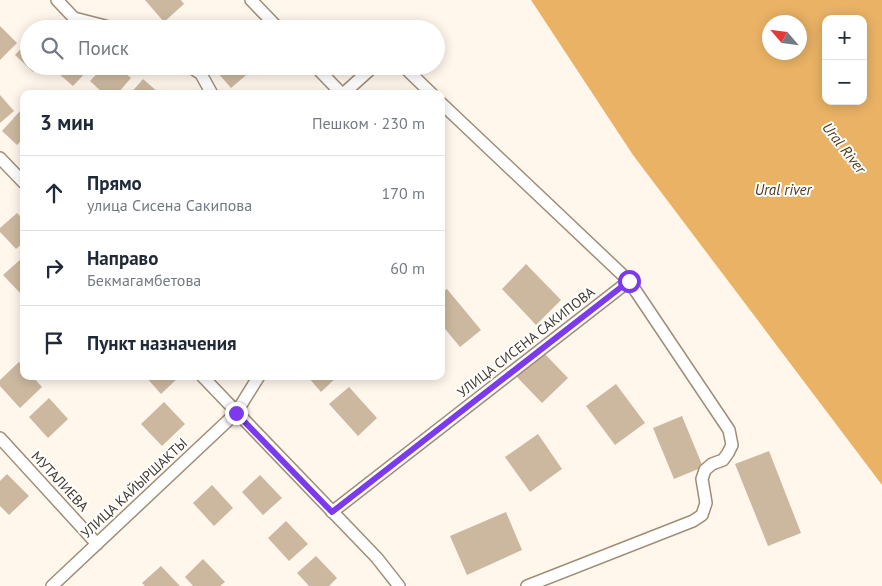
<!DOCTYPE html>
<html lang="ru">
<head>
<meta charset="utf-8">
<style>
	body { margin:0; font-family:"PT Sans",sans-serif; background:#f6f6f7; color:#1f2937 }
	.controls { position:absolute; right:15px; top:15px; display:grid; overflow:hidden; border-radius:10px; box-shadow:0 2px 12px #0003 }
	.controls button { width:45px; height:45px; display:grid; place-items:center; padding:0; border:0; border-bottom:1px solid #e0e1e3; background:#fff; color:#1f2937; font:25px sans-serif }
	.compass { position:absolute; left:762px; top:15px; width:45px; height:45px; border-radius:50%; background:#fff; box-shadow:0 2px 12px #0003; rotate:298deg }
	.stop { position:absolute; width:15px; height:15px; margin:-11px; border:4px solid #7c3aed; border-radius:50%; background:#fff }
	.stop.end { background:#7c3aed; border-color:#fff; box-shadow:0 1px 5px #0008 }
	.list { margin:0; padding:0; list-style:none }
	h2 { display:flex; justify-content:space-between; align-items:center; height:65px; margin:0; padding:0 20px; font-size:21px }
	h2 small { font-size:16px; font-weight:400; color:#747a83 }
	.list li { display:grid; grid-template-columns:32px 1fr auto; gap:15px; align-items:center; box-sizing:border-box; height:75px; padding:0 20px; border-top:1px solid #e0e1e3 }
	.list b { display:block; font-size:19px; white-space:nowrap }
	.list p { margin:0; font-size:16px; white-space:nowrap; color:#747a83 }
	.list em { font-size:16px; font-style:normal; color:#747a83 }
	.icon { flex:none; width:28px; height:28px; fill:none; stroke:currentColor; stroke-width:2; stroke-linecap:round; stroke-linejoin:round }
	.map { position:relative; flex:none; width:882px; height:586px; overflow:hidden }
	.search { position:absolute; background:#fff; box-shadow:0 2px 12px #0003; left:20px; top:20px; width:425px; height:55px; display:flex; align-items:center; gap:12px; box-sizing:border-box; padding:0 18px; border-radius:28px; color:#747a83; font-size:19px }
	.panel { position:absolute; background:#fff; box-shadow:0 2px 12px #0003; left:20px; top:90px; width:425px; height:290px; border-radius:10px }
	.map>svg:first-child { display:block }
	.water { fill:#e9b265; fill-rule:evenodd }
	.building { fill:#ccb89f }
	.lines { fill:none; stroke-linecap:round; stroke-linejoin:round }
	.street-casing { stroke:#a08d75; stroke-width:14 }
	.street { stroke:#fff; stroke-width:11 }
	.route { stroke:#7c3aed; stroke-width:6 }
	.labels { text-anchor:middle; stroke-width:4; stroke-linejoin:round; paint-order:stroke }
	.street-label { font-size:14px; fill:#40382e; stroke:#fff }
	.water-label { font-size:15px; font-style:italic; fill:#4f3818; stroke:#fff }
</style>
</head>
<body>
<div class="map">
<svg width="882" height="586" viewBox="0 0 882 586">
	<rect width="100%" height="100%" fill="#fff7ec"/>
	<path class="water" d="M531,0H882V485L633,155ZM826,19H863V101H826ZM770,22H800V52H770Z"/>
	<g class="building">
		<polygon points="145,0 181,0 184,4 164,22"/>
		<polygon points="0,26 17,43 0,60"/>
		<polygon points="29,40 29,66 38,66 33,72 15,55"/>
		<polygon points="54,66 92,66 73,86 52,68"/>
		<polygon points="104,66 117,66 131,78 117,94 104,94 90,81"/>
		<polygon points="212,66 248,66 251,71 231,88"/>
		<polygon points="143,79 159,93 158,94 130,94"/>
		<polygon points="0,95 14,111 0,123"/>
		<polygon points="21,110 24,113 24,138 17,145 2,131"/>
		<polygon points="17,213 24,220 24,242 16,249 0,232 0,228"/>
		<polygon points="22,258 24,260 24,292 21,294 3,275"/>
		<polygon points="526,264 561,300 536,325 502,289"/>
		<polygon points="447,289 481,330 460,347 441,324 441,293"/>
		<polygon points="541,350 568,378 542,403 515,375"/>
		<polygon points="19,362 24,367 24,376 32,376 42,387 20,408 0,386 0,380"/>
		<polygon points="145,376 180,376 161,394"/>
		<polygon points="307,376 338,376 321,392"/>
		<polygon points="616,384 645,423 615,445 586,406"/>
		<polygon points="349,387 377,418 358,436 329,404"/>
		<polygon points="49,398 68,419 48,438 29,417"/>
		<polygon points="164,402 185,424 162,446 141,424"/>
		<polygon points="682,416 703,467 674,479 653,428"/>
		<polygon points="538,434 562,469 530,492 505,457"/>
		<polygon points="769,451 801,533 768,546 735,464"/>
		<polygon points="7,474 29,496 9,515 0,506 0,481"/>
		<polygon points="260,475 282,498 263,515 242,492"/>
		<polygon points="212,485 233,508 214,526 193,503"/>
		<polygon points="506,512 522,550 467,575 450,536"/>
		<polygon points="286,521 308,544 289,561 268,538"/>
		<polygon points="316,556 337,578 329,586 309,586 297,573"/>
		<polygon points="203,559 225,582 220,586 193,586 185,577"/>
		<polygon points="161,566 180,586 145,586 142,583"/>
	</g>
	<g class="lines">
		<defs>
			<g id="street">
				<polyline points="57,0 74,18 117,29"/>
				<polyline points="251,0 279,29"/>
				<polyline points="189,66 201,74 212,94"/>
				<polyline points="315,66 342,94"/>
				<polyline points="403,66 432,94"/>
				<polyline points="343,94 374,66"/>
				<polyline points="0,158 24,183"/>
				<polyline points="202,376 377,558 399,586"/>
				<polyline points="0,438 97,544"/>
				<polyline points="332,512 629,281 441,103"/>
				<polyline points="52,586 236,413 259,376"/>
				<polyline points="527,586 693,521 702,515 706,503 702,479 705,470 712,464 723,460 728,453 732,445 729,430 629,281"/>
			</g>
		</defs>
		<use href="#street" class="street-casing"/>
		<use href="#street" class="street"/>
	</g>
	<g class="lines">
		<polyline class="route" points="236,413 332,512 629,281"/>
	</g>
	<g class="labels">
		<g class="street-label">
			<text transform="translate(526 342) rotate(-38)" y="5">УЛИЦА СИСЕНА САКИПОВА</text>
			<text transform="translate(60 481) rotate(47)" y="5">МУТАЛИЕВА</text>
			<text transform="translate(134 488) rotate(-43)" y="5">УЛИЦА КАЙЫРШАКТЫ</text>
		</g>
		<g class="water-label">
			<text transform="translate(844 148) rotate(52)" y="5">Ural River</text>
			<text x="783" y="195">Ural river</text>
		</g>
	</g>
</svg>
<div class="controls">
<button>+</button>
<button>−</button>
</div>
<svg class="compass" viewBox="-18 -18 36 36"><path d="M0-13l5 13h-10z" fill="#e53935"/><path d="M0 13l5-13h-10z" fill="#747a83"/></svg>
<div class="stop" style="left:629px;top:281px"></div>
<div class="stop end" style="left:236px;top:413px"></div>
<div class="search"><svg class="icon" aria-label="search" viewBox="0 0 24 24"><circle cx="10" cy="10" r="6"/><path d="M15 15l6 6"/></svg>Поиск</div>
<section class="panel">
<h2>3 мин<small>Пешком · 230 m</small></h2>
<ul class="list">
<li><svg class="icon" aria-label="ahead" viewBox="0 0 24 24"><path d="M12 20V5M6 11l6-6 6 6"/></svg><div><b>Прямо</b><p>улица Сисена Сакипова</p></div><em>170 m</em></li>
<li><svg class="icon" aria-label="right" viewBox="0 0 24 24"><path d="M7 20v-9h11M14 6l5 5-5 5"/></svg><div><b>Направо</b><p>Бекмагамбетова</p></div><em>60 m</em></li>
<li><svg class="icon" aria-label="arrive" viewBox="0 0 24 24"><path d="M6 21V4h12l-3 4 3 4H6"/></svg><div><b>Пункт назначения</b></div></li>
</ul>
</section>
</div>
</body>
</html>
